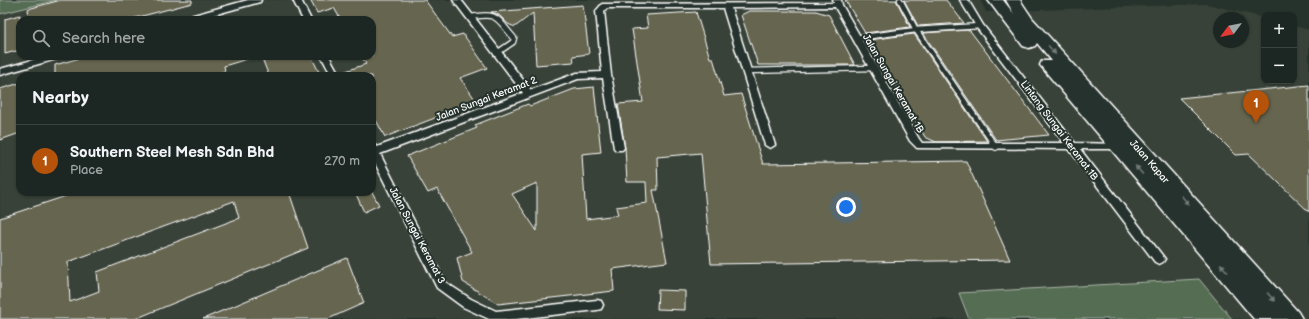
<!DOCTYPE html>
<html lang="en">
<head>
<meta charset="utf-8">
<style>
	body { margin:0; font-family:"Balsamiq Sans",sans-serif; background:#252e2a; color:#f1f3f6 }
	.controls { position:absolute; right:12px; top:12px; display:grid; overflow:hidden; border-radius:8px; box-shadow:0 1px 3px #0004 }
	.controls button { width:36px; height:36px; display:grid; place-items:center; padding:0; border:0; border-bottom:1px solid #3a4340; background:#1c2622; color:#f1f3f6; font:20px sans-serif }
	.compass { position:absolute; left:1213px; top:12px; width:36px; height:36px; border-radius:50%; background:#1c2622; box-shadow:0 1px 3px #0004; rotate:238deg }
	.you { position:absolute; left:846px; top:207px; width:14px; height:14px; margin:-10px; border:3px solid #fff; border-radius:50%; background:#1a73e8; box-shadow:0 0 0 6px #1a73e833 }
	.badge { display:grid; place-items:center; width:26px; height:26px; border-radius:50%; background:#b45309; color:#fff; font-size:13px; font-weight:700 }
	.pin { position:absolute; translate:-50% -33px; filter:drop-shadow(0 1px 2px #0008) }
	.pin::after { content:''; position:absolute; top:21px; width:14px; height:12px; background:inherit; clip-path:polygon(0 0,100% 0,50% 100%) }
	.list { margin:0; padding:0; list-style:none }
	h2 { display:flex; justify-content:space-between; align-items:center; height:52px; margin:0; padding:0 16px; font-size:17px }
	h2 small { font-size:13px; font-weight:400; color:#a0a5a5 }
	.list li { display:grid; grid-template-columns:26px 1fr auto; gap:12px; align-items:center; box-sizing:border-box; height:72px; padding:0 16px; border-top:1px solid #3a4340 }
	.list b { display:block; font-size:15px; white-space:nowrap }
	.list p { margin:0; font-size:13px; white-space:nowrap; color:#a0a5a5 }
	.list em { font-size:13px; font-style:normal; color:#a0a5a5 }
	.icon { flex:none; width:22px; height:22px; fill:none; stroke:currentColor; stroke-width:2; stroke-linecap:round; stroke-linejoin:round }
	.map { position:relative; flex:none; width:1309px; height:319px; overflow:hidden }
	.search { position:absolute; background:#1c2622; box-shadow:0 1px 3px #0004; left:16px; top:16px; width:360px; height:44px; display:flex; align-items:center; gap:10px; box-sizing:border-box; padding:0 14px; border-radius:12px; color:#a0a5a5; font-size:15px }
	.panel { position:absolute; background:#1c2622; box-shadow:0 1px 3px #0004; left:16px; top:72px; width:360px; height:124px; border-radius:12px }
	.map>svg:first-child { display:block }
	.built { fill:#394238; fill-rule:evenodd }
	.green { fill:#556d53; stroke:#aab6a9 }
	.building { fill:#666550; stroke:#fff; fill-rule:evenodd }
	.lines { fill:none; stroke-linecap:round; stroke-linejoin:round }
	.lane-far1-casing { stroke:#fff; stroke-width:7 }
	.lane-casing { stroke:#fff; stroke-width:8 }
	.street-casing { stroke:#fff; stroke-width:3 }
	.highway-casing { stroke:#fff; stroke-width:3 }
	.lane-far1 { stroke:#26332d; stroke-width:4.5 }
	.lane { stroke:#26332d; stroke-width:5.5 }
	.street { fill:#26332d; fill-rule:evenodd }
	.highway { fill:#26332d; fill-rule:evenodd }
	.oneway { fill:#727a76 }
	.labels { text-anchor:middle; stroke-width:4; stroke-linejoin:round; paint-order:stroke }
	.street-label { font-size:10px; fill:#fff; stroke:#26332d }
</style>
</head>
<body>
<div class="map">
<svg width="1309" height="319" viewBox="0 0 1309 319">
	<rect width="100%" height="100%" fill="#26332d"/>
	<filter id="ink" filterUnits="userSpaceOnUse"><feTurbulence type="fractalNoise" baseFrequency=".025" numOctaves="2"/><feDisplacementMap in="SourceGraphic" scale="8" xChannelSelector="R" yChannelSelector="G"/><feConvolveMatrix kernelMatrix="1 2 1 2 8 2 1 2 1" color-interpolation-filters="sRGB"/></filter>
	<g filter="url(#ink)">
		<path class="built" d="M0,0H980L986,12L1207,4L1264,18V81H1294V26L1309,30V319H0ZM1219,18H1243V42H1219ZM20,20H372V56H20ZM20,76H372V192H20Z"/>
		<g class="green">
			<polygon points="0,0 57,0 0,14"/>
			<polygon points="1199,279 1232,319 969,319 959,293"/>
		</g>
		<g class="building">
			<polygon points="61,0 192,0 192,3 127,20 29,20 28,9"/>
			<polygon points="310,0 425,0 452,37 463,34 487,68 460,78 477,102 385,137 372,113 372,76 341,76 340,73 366,64 361,56 372,56 372,20 341,20 334,8 317,13"/>
			<polygon points="845,0 896,0 910,27 865,33"/>
			<polygon points="904,0 946,0 964,23 918,26"/>
			<polygon points="583,5 589,54 573,56 574,62 536,65 533,13 515,27 508,24 499,15 491,12"/>
			<polygon points="749,11 816,11 829,15 855,65 758,65 741,15"/>
			<path d="M696,12L710,58H713L724,96L741,94L763,164L966,161L1010,260L711,264L701,153L657,157L658,190H653L667,262L612,269L614,291L498,304L463,282L457,258L472,252L437,189L428,193L407,156L477,128L475,125L528,104L530,106L574,89L594,87L601,152L582,154L586,219L618,215L616,207L647,203L646,182H627L625,148L618,104L643,102L632,29L648,28L646,15ZM537,183V231L512,194Z"/>
			<polygon points="20,15 20,50 5,54 5,19"/>
			<polygon points="969,30 971,32 1049,135 996,140 923,33"/>
			<polygon points="914,34 987,141 936,142 925,137 869,40"/>
			<polygon points="87,56 249,56 250,58 224,66 225,71 210,76 55,76 55,65"/>
			<polygon points="261,56 311,56 321,76 269,76"/>
			<polygon points="20,83 20,133 0,140 0,89"/>
			<polygon points="1309,85 1309,212 1249,154 1236,155 1179,98"/>
			<path d="M78,192H289L308,248L135,319H0V218ZM234,201L239,218L97,272L99,291L70,302L68,262Z"/>
			<polygon points="355,192 372,192 379,205 364,212"/>
			<polygon points="347,258 364,303 328,319 203,319"/>
			<polygon points="658,290 685,291 685,310 657,309"/>
		</g>
		<g class="lines">
			<defs>
				<g id="lane-far1">
					<polyline points="900,0 916,30 993,143"/>
					<path d="M470,17C499,12 496,18 514,38L513,42L497,53"/>
					<polyline points="856,38 916,30 980,26"/>
					<polyline points="746,71 873,68"/>
				</g>
				<polyline id="lane" points="992,142 996,147"/>
				<g id="street">
					<polygon points="248,0 261,0 260,2 195,20 182,20 183,18"/>
					<polygon points="293,0 301,0 311,20 303,20"/>
					<polygon points="453,0 461,0 531,90 577,73 602,72 596,11 602,4 834,3 833,0 841,0 842,5 919,139 922,143 1064,143 977,28 960,0 968,0 983,25 1075,143 1121,144 1123,146 1121,148 1118,149 1080,149 1165,259 1163,262 1159,264 1155,262 1069,149 917,148 910,141 835,7 731,8 775,145 770,148 765,145 723,8 607,8 604,11 611,75 624,148 622,150 616,150 614,148 603,78 578,79 380,154 445,282 471,299 496,311 597,300 601,301 603,305 601,309 597,310 516,319 489,319 463,307 437,288 372,157 372,144 375,145 377,147 523,93"/>
					<polygon points="47,56 61,56 60,58 0,75 0,69"/>
					<polygon points="321,56 329,56 340,76 332,76"/>
				</g>
				<polygon id="highway" points="988,0 1003,0 1014,14 1006,0 1020,0 1032,18 1298,312 1302,319 1254,319 1040,65 1042,61 1052,61 1037,43 1035,46 1029,48 1023,46"/>
			</defs>
			<use href="#lane-far1" class="lane-far1-casing"/>
			<use href="#lane" class="lane-casing"/>
			<use href="#street" class="street-casing"/>
			<use href="#highway" class="highway-casing"/>
			<use href="#lane-far1" class="lane-far1"/>
			<use href="#lane" class="lane"/>
			<use href="#street" class="street"/>
			<use href="#highway" class="highway"/>
		</g>
		<defs><path id="oneway-solid" d="M-6-.8H1V-3.2L6.5 0L1 3.2V.8H-6Z"/></defs>
		<g class="oneway">
			<use href="#oneway-solid" transform="translate(1052 50) rotate(49)"/>
			<use href="#oneway-solid" transform="translate(1139 170) rotate(-131)"/>
			<use href="#oneway-solid" transform="translate(1185 200) rotate(49)"/>
			<use href="#oneway-solid" transform="translate(1224 268) rotate(-131)"/>
			<use href="#oneway-solid" transform="translate(1271 297) rotate(49)"/>
		</g>
	</g>
	<g class="labels">
		<g class="street-label">
			<text transform="translate(894 83) rotate(60)" y="4">Jalan Sungai Keramat 1B</text>
			<text transform="translate(486 98) rotate(-21)" y="4">Jalan Sungai Keramat 2</text>
			<text transform="translate(1060 130) rotate(53)" y="4">Lintang Sungai Keramat 1B</text>
			<text transform="translate(1150 161) rotate(49)" y="4">Jalan Kapar</text>
			<text transform="translate(418 235) rotate(62)" y="4">Jalan Sungai Keramat 3</text>
		</g>
	</g>
</svg>
<div class="controls">
<button>+</button>
<button>−</button>
</div>
<svg class="compass" viewBox="-18 -18 36 36"><path d="M0-13l5 13h-10z" fill="#e53935"/><path d="M0 13l5-13h-10z" fill="#a0a5a5"/></svg>
<div class="you"></div>
<div class="pin badge" style="left:1256px;top:123px">1</div>
<div class="search"><svg class="icon" aria-label="search" viewBox="0 0 24 24"><circle cx="10" cy="10" r="6"/><path d="M15 15l6 6"/></svg>Search here</div>
<section class="panel">
<h2>Nearby<small></small></h2>
<ul class="list">
<li><span class="badge">1</span><div><b>Southern Steel Mesh Sdn Bhd</b><p>Place</p></div><em>270 m</em></li>
</ul>
</section>
</div>
</body>
</html>
